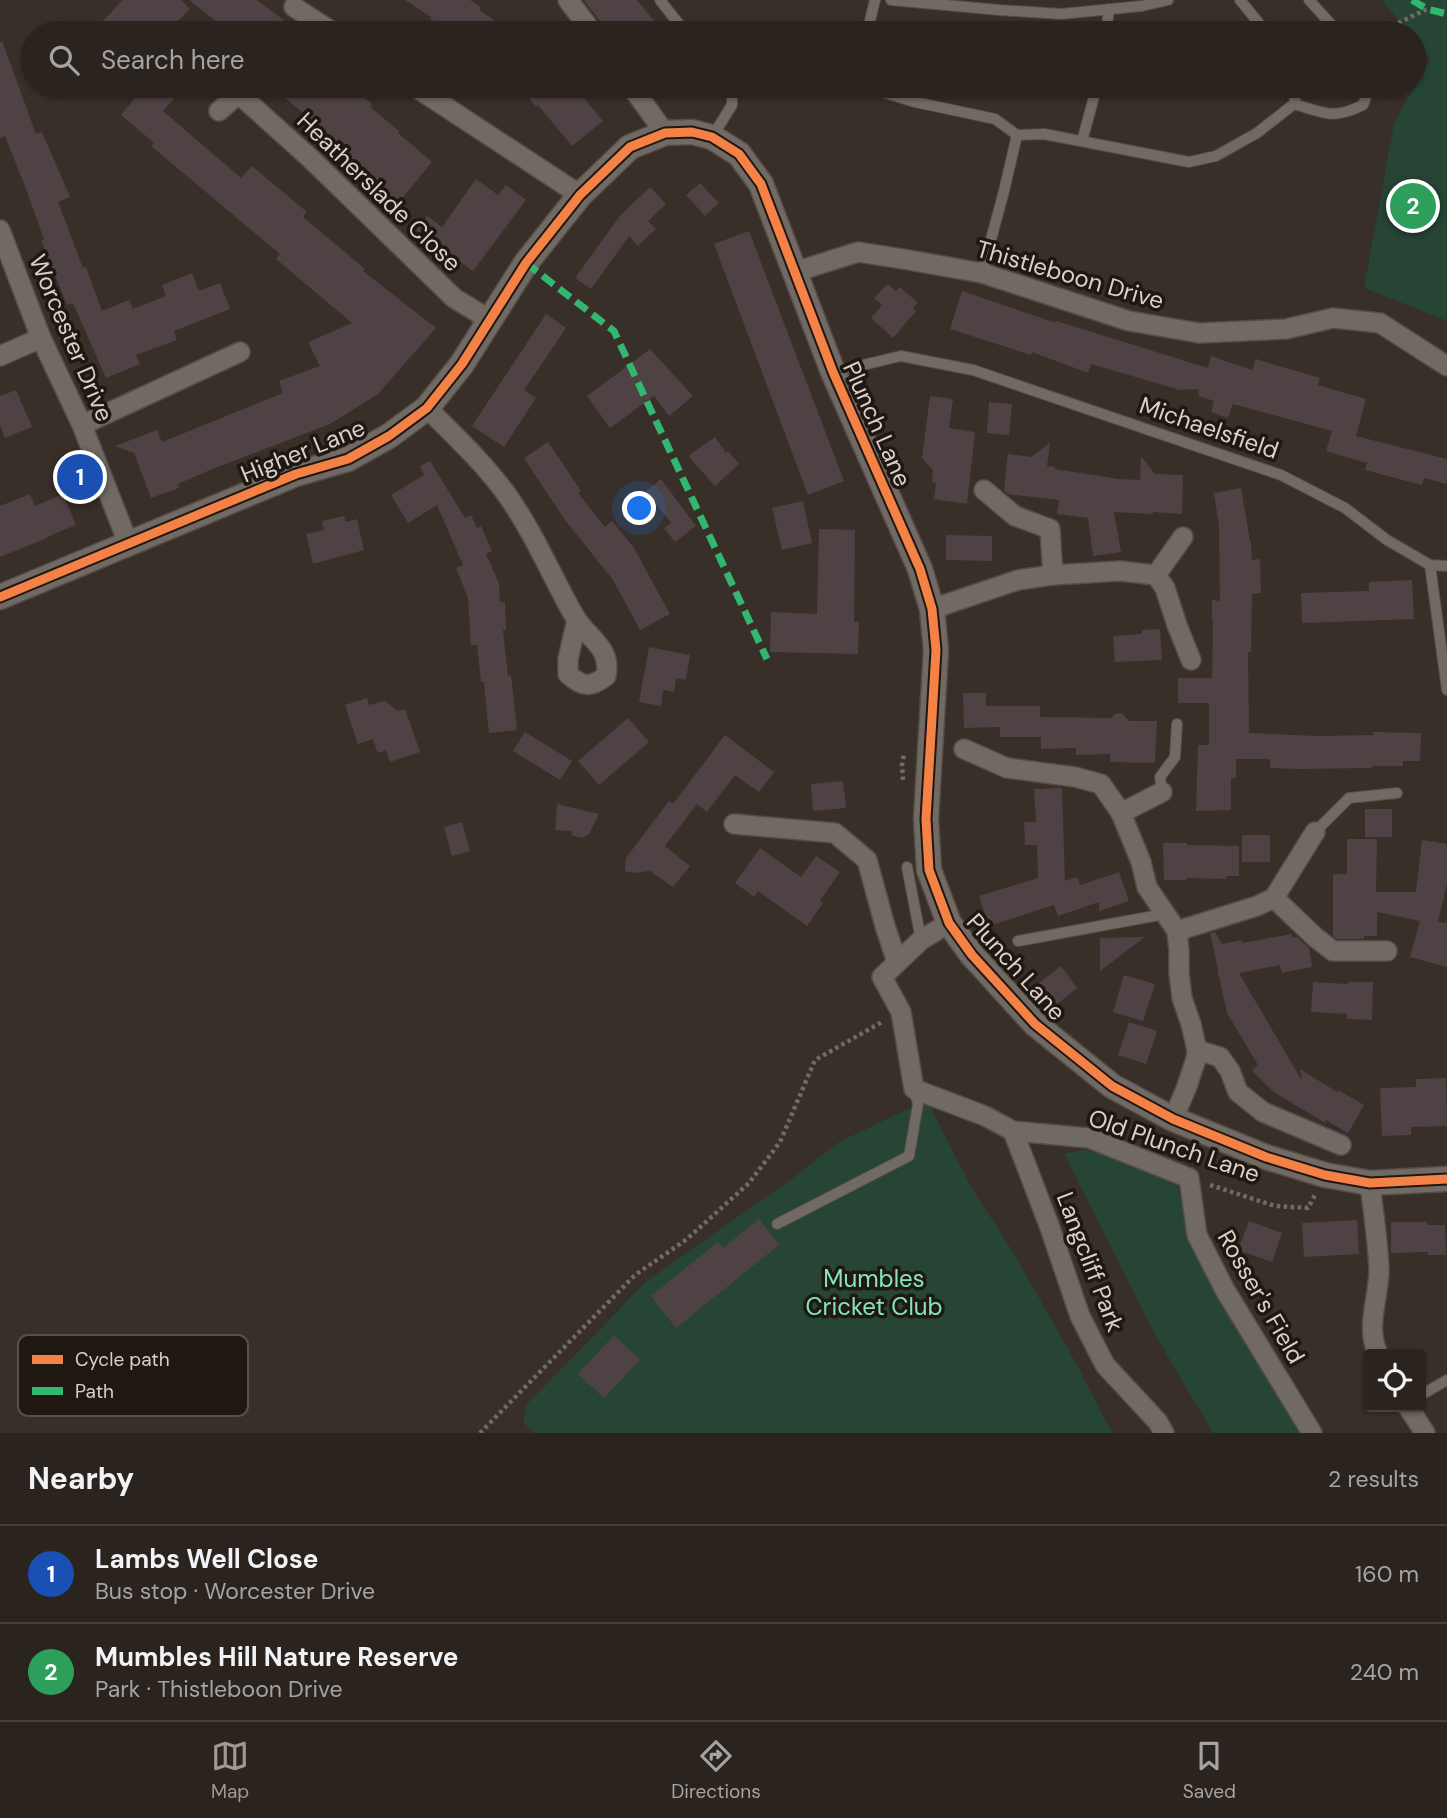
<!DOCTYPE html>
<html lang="en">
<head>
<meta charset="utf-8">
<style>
	body { margin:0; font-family:"DM Sans",sans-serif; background:#322b27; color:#f1f3f6 }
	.controls { position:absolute; right:21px; bottom:21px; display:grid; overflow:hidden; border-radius:7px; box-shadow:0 2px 5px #0004 }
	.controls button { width:63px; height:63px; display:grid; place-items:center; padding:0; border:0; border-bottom:2px solid #46403c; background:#2a231e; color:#f1f3f6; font:35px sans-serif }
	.you { position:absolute; left:640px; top:509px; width:24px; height:24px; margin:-18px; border:5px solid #fff; border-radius:50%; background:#1a73e8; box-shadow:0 0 0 10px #1a73e833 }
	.badge { display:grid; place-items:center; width:46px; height:46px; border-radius:50%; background:#a29891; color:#fff; font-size:23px; font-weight:700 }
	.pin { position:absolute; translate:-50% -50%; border:4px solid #fff; box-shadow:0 2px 7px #0006 }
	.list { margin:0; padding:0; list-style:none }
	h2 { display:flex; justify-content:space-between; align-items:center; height:91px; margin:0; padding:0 28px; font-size:30px }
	h2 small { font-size:23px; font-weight:400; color:#a5a4a4 }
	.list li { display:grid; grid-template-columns:46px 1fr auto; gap:21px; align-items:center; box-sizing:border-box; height:98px; padding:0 28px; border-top:2px solid #46403c }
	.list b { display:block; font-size:26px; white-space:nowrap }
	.list p { margin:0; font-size:23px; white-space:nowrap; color:#a5a4a4 }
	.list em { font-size:23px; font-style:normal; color:#a5a4a4 }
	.icon { flex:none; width:38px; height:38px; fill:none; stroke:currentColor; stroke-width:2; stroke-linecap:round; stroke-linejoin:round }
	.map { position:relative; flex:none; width:1447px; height:1433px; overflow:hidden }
	.search { position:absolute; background:#2a231e; box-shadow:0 2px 5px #0004; left:21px; right:21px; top:21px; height:77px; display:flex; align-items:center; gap:18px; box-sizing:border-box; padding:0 24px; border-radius:38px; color:#a5a4a4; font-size:26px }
	.sheet { height:287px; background:#2a231e }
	nav { display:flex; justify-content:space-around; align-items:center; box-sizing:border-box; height:98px; border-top:2px solid #46403c; background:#2a231e; font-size:19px; color:#a5a4a4 }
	nav a { display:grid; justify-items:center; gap:4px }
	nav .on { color:#a29891 }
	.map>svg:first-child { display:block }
	.green { fill:#264535 }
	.building { fill:#4f4244 }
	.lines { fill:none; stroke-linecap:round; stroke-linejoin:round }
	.service-casing { stroke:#544c46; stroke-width:12 }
	.minor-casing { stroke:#544c46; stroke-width:22 }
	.tertiary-casing { stroke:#544c46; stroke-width:27 }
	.path { stroke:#716a65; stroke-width:4.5; stroke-dasharray:3.5 3.5; stroke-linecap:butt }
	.service { stroke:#706964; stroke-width:10 }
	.minor { stroke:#706964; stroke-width:19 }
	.tertiary { stroke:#706964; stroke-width:24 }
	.quiet { stroke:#33b770; stroke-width:7; stroke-dasharray:14 7; stroke-linecap:butt }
	.cycleway-casing { stroke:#1f1812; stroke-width:13 }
	.cycleway { stroke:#f48246; stroke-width:9 }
	.labels { text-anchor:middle; stroke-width:7; stroke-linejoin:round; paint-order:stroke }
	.street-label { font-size:24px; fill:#dbd0c9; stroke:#1f1812 }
	.park-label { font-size:24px; fill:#82e6b8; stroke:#1f1812 }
	.key { fill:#1f1812; stroke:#574f49; stroke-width:2 }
	.key-label { font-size:19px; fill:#dbd0c9 }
</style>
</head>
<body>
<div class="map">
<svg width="1447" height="1433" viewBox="0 0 1447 1433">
	<rect width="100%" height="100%" fill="#382f28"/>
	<g class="green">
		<polygon points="1382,0 1447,0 1447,321 1364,288 1394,124 1430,58 1414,39 1414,33 1409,33"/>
		<polygon points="927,1100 971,1187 1013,1252 1077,1365 1112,1433 534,1433 523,1422 526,1405 647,1281 790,1180 839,1142"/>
		<polygon points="1092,1148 1175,1181 1208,1281 1300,1433 1213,1433 1153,1331 1064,1154"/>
	</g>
	<g class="building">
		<polygon points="123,0 181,0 190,9 166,33 91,33"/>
		<polygon points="189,0 257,0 285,21 275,33 231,33"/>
		<polygon points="405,0 470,0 481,7 479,10 514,33 451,33 430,19 431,17"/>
		<polygon points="584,0 637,0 664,33 609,33"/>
		<polygon points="2,41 36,134 42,132 70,197 58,202 83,268 86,267 102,311 129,300 133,309 166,296 162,285 192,273 199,291 220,283 230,309 174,331 177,340 136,355 140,364 106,378 73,303 67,305 41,240 44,239 26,189 5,136 0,138 0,42"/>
		<polygon points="145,86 164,86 176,96 163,111 241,178 252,166 307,212 303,217 365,269 363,271 436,328 378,394 330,424 210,470 178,484 179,488 151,498 134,453 115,446 157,430 162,442 283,393 279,381 320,366 308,342 352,323 276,259 280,254 151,146 154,143 121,115"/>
		<polygon points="271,86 350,86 372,104 370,107 399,131 398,133 432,162 398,203 374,183 376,181 342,152 345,148"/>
		<polygon points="519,86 574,86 603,121 572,146 538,105 536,107"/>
		<polygon points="476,179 498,195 506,185 526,200 473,271 416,230 427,216 442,227"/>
		<polygon points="700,183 719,203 705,216 686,195"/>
		<polygon points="650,187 666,204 648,221 656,229 638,246 629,236 591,289 575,278 620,216"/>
		<polygon points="749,231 844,481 808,495 714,244"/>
		<polygon points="887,284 896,291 900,287 918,303 913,308 916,311 893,338 871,318 882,305 874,298"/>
		<polygon points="962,291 1056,323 1056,321 1208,368 1211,356 1252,370 1256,359 1320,378 1318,385 1366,399 1356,436 1447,459 1447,484 1424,478 1422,485 1365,470 1367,463 1326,451 1332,431 1233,404 1228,418 1211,412 1214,401 1199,396 1198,389 1180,390 1091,364 1088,373 1032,352 1031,355 950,329"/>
		<polygon points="546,314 566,328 524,390 536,398 504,447 472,426"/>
		<polygon points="650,349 693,396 669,416 654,396 610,428 587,396"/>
		<polygon points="16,390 32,427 5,438 0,425 0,396"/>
		<polygon points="930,396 953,399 949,428 975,432 967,504 934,499 936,483 932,482 933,470 922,458"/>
		<polygon points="989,402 1012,404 1009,435 987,433"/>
		<polygon points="715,437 726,453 728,451 739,464 715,486 689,457 691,454"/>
		<polygon points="548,442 581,491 578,493 605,527 612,521 634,548 670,614 640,630 613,580 565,520 524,458"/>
		<polygon points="1050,442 1047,466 1055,467 1055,469 1118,479 1140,480 1141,456 1155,474 1183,475 1182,514 1153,512 1153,514 1114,512 1121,552 1093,556 1088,518 1057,514 1059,500 1008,494 1004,490 1008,454 1032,457"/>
		<polygon points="430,461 465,518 471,515 477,528 481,526 492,551 486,554 499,583 500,602 505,602 506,630 503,630 508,676 511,675 517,730 489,733 484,682 481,682 477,645 471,645 468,598 456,568 463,565 437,505 408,523 391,495 424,475 420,466"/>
		<polygon points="661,479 696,526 675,542 664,528 671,523 646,491"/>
		<polygon points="1241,488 1250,541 1251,541 1252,560 1260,559 1261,593 1252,594 1251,652 1248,652 1249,733 1320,736 1373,735 1373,732 1421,733 1420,761 1403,761 1403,766 1372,766 1372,768 1298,769 1270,768 1270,759 1236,759 1236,778 1231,778 1231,810 1196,811 1198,745 1209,745 1209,703 1178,703 1178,678 1212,678 1213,622 1212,622 1212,600 1220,601 1219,526 1214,493"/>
		<polygon points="30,494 35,506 63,494 76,525 47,537 47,538 0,557 0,506"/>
		<polygon points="803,501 812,543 782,550 772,508"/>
		<polygon points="344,516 346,522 357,519 364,550 313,564 306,534 324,530 322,521"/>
		<polygon points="819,529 855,530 854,622 859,622 858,654 770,652 771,612 817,614"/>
		<polygon points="946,535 992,536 992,561 946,560"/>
		<polygon points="1412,580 1414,619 1302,623 1301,593 1369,591 1369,582"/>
		<polygon points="1160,629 1162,660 1115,662 1113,636 1142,634 1142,630"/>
		<polygon points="649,647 690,655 686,680 676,678 674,692 663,690 661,706 639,702"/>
		<polygon points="963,693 986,693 986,706 1040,706 1040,717 1111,718 1115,714 1122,713 1129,721 1157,721 1155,763 1110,762 1110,754 1076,755 1076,748 1041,749 1041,737 1000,737 1000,727 964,728"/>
		<polygon points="367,698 369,705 385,701 398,711 405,709 420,752 390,762 386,750 378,753 373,739 358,744 345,705"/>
		<polygon points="628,718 649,742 599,785 578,761"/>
		<polygon points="525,732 572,761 560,780 513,751"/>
		<polygon points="725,735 774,772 759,792 735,775 707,812 697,804 665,846 690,866 673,887 650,871 634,873 625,871 626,858 669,801 673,804"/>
		<polygon points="843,781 846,808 813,811 811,784"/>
		<polygon points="1062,788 1065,881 1077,877 1080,885 1119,872 1129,901 1099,911 1099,902 1058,916 1054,905 989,926 979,896 1038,878 1037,845 1025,845 1024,822 1036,822 1034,789"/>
		<polygon points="557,804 599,814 589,834 582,838 571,835 572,831 555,830"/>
		<rect x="1365" y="809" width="27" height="28"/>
		<polygon points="462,822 470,851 452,856 444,827"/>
		<rect x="1242" y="835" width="28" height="27"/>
		<polygon points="1347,839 1377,839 1376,892 1416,892 1422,840 1447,844 1447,883 1438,922 1447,923 1447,967 1410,957 1420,921 1377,912 1377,936 1364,936 1364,939 1337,939 1333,936 1333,874 1347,874"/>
		<polygon points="1163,843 1187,843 1187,845 1239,846 1239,876 1226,876 1226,879 1187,878 1187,880 1164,880"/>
		<polygon points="760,848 801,877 816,856 840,872 820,901 823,903 807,926 758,891 754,897 735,883"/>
		<polygon points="1215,932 1222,944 1241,940 1242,943 1292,934 1292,938 1297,937 1309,948 1312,967 1282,973 1280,965 1239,973 1302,1081 1300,1069 1337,1092 1338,1090 1364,1105 1348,1133 1324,1119 1327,1124 1274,1092 1252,1071 1258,1065 1227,1013 1219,976 1218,977 1218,969 1210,933"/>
		<polygon points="1145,937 1100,971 1100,938"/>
		<polygon points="1061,966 1077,988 1051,1009 1034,987"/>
		<polygon points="1124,975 1155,984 1143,1021 1113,1012"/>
		<polygon points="1313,982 1348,984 1348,982 1373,982 1372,1020 1347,1019 1347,1014 1311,1012"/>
		<polygon points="1129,1022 1157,1031 1146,1064 1118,1055"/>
		<polygon points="1446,1078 1447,1126 1411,1127 1411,1135 1382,1136 1380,1088 1416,1087 1416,1079"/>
		<polygon points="759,1219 779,1245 676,1328 651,1296 718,1242 723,1248"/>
		<polygon points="1357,1220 1359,1254 1304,1257 1302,1223"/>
		<polygon points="1249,1221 1282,1233 1272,1262 1238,1250"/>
		<polygon points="1391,1222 1427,1222 1427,1225 1445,1225 1446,1255 1428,1255 1428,1252 1391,1253"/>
		<polygon points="614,1335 640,1360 604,1398 578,1374"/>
	</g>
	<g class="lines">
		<defs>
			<g id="service">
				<polyline points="660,0 686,33"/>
				<polyline points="891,0 999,10 1061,14 1142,6 1168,0"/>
				<polyline points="1240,0 1267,33"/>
				<polyline points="1309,0 1339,33"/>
				<polyline points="867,33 875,0"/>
				<polyline points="1106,33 1109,9"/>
				<polyline points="862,86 915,102 995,119 1017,135 1044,134 1189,162 1216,156 1257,133 1294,104 1297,86"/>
				<path d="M1294,104C1325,113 1333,120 1363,105L1370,86"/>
				<polyline points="712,137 732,105 732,86"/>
				<polyline points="1082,141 1097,86"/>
				<polyline points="982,273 1004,191 1017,135"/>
				<polyline points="833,372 901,356 973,370 1281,475 1345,508 1387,540 1430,565 1447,690"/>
				<polyline points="1430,565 1447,566"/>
				<polyline points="1162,792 1160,777 1175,757 1177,724"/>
				<polyline points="1315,832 1349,798 1397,793"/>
				<polyline points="907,867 921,940"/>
				<polyline points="1018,941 1165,914"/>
				<polyline points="777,1224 909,1156 918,1104 914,1090"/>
				<polyline points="1421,1395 1447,1380"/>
			</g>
			<g id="minor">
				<polyline points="568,0 593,33"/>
				<polyline points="294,7 334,33"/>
				<polyline points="230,86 310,158 454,298 490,320"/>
				<polyline points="414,86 580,195"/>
				<polyline points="631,86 665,133"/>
				<polyline points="219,111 238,94"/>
				<polyline points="0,230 41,338 82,425 128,543"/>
				<polyline points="795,272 858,252 903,259 982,273 1129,321 1199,333 1286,329 1333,318 1380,323 1447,366"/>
				<polyline points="0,356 41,338"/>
				<path d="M427,408C455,436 484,463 507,495C534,533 552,577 575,617C587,638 612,647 606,676C591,688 582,687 568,674V659L577,620"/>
				<polyline points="82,425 240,352"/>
				<polyline points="984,490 1015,516 1050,529 1053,575"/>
				<polyline points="1156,575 1183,537"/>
				<polyline points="932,609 1018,580 1053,575 1120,571 1156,575 1165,588 1177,625 1191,660"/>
				<polyline points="964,749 1007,768 1075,777 1101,784 1121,813 1141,862 1147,887 1177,931 1179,951 1179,973 1182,998 1191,1024 1197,1050 1196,1059 1186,1089 1173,1119"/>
				<polyline points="1121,813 1162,792"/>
				<polyline points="734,824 835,833 867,860 885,926 897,962"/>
				<polyline points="1274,898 1315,937 1333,951 1387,951"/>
				<polyline points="949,923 921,940 882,977 901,1012 914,1089 985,1116 1013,1131 1089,1138 1189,1178 1197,1235 1225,1290 1312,1433"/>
				<polyline points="1177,931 1257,906 1274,898 1315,832"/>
				<polyline points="1197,1050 1220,1057 1230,1071 1238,1092 1263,1112 1341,1145"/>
				<polyline points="1013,1131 1049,1225 1080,1316 1105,1365 1158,1422 1164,1433"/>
				<path d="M1370,1183C1373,1211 1378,1241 1379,1269C1379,1299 1365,1326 1378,1354"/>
				<polyline points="1408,1407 1425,1433"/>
			</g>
			<polyline id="tertiary" points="0,597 296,474 348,459 389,436 427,408 462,364 526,263 580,195 630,147 665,133 692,132 712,137 739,154 761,184 833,372 920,569 932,609 936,650 926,819 929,870 949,923 972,955 1035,1024 1112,1086 1173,1119 1266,1157 1325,1175 1370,1183 1447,1179"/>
		</defs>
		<use href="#service" class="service-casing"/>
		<use href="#minor" class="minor-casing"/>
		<use href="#tertiary" class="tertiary-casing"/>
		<g class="path">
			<polyline points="1392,26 1427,9"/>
			<polyline points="903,780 902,765 904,754"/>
			<polyline points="1210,1185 1275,1206 1308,1208 1315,1195"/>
			<polyline points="480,1433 635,1275 687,1239 749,1183 780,1142 815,1060 882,1022"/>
		</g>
		<use href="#service" class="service"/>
		<use href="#minor" class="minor"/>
		<use href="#tertiary" class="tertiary"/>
		<g class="quiet">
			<polyline points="1412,0 1427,9 1447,14"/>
			<polyline points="1382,33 1392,26"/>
			<polyline points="526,263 614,331 767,659"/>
		</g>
		<defs>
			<polyline id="cycleway" points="0,597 296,474 348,459 389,436 427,408 462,364 526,263 580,195 630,147 665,133 692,132 712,137 739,154 761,184 833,372 920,569 932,609 936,650 926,819 929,870 949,923 972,955 1035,1024 1112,1086 1173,1119 1266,1157 1325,1175 1370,1183 1447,1179"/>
		</defs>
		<use href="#cycleway" class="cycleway-casing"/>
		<use href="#cycleway" class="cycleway"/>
	</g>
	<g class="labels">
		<g class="street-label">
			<text transform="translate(379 192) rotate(44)" y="8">Heatherslade Close</text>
			<text transform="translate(1070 275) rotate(16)" y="8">Thistleboon Drive</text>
			<text transform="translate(71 338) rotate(67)" y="8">Worcester Drive</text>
			<text transform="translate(877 424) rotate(66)" y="8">Plunch Lane</text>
			<text transform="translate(1209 428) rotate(19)" y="8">Michaelsfield</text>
			<text transform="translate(303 451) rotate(-22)" y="8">Higher Lane</text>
			<text transform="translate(1016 967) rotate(48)" y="8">Plunch Lane</text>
			<text transform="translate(1174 1146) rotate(19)" y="8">Old Plunch Lane</text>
			<text transform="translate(1090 1262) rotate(69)" y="8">Langcliff Park</text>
			<text transform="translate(1261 1297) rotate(60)" y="8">Rosser's Field</text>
		</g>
		<g class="park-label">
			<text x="874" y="1287">Mumbles<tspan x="874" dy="28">Cricket Club</tspan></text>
		</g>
	</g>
	<rect x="18" y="1335" width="230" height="81" rx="10" class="key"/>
	<rect x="32" y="1355" width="31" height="9" fill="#f48246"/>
	<rect x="32" y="1387" width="31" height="8" fill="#33b770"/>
	<g class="key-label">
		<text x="75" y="1366">Cycle path</text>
		<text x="75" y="1398">Path</text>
	</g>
</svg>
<div class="controls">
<button><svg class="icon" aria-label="locate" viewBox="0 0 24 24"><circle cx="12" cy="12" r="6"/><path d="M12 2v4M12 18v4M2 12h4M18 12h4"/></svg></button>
</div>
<div class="you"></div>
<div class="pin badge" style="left:80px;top:477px;background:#1a4fb4">1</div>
<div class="pin badge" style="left:1413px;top:206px;background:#2e9e5b">2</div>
<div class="search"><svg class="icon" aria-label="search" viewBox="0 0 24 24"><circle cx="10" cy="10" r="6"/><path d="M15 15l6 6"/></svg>Search here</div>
</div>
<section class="sheet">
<h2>Nearby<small>2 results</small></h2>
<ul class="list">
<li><span class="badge" style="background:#1a4fb4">1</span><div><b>Lambs Well Close</b><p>Bus stop · Worcester Drive</p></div><em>160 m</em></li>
<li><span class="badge" style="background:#2e9e5b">2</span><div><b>Mumbles Hill Nature Reserve</b><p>Park · Thistleboon Drive</p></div><em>240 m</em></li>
</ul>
</section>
<nav>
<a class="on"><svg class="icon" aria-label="map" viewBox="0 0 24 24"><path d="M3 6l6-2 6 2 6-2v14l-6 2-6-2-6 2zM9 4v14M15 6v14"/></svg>Map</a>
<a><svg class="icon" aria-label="directions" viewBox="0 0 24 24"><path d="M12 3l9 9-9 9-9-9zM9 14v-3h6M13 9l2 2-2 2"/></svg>Directions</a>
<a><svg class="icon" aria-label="saved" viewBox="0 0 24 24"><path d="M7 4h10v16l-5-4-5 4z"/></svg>Saved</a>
</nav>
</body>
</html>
